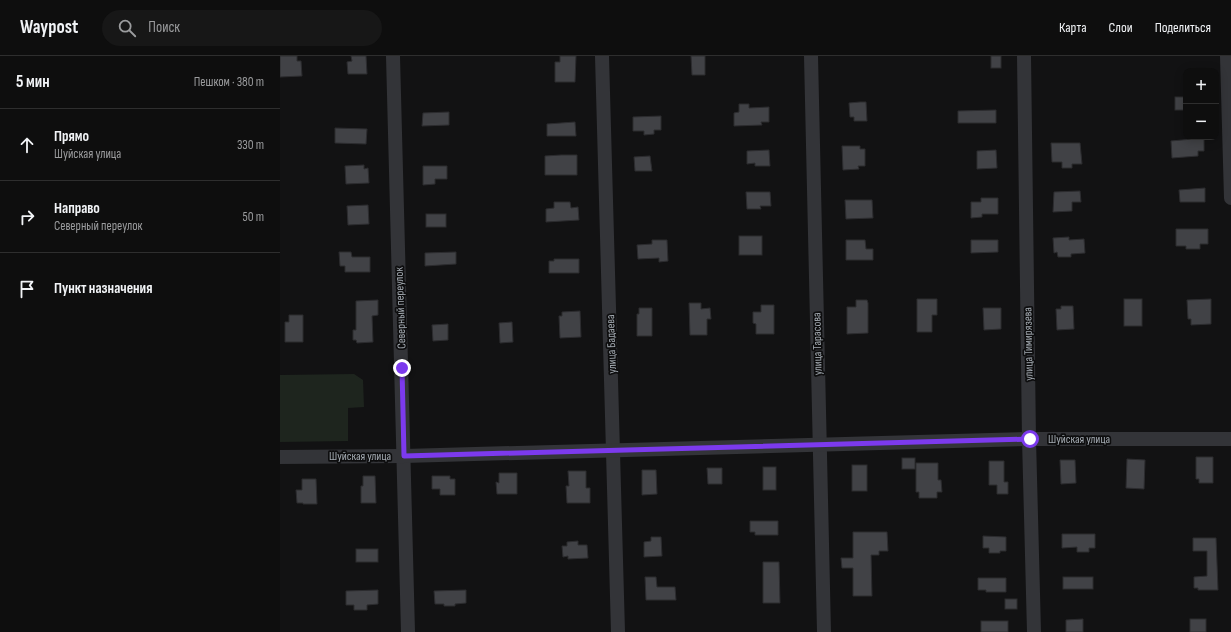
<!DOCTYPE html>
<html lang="ru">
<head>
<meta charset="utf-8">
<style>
	body { margin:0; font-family:"Sofia Sans Condensed",sans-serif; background:#171717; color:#f1f3f6 }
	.controls { position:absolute; right:12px; top:12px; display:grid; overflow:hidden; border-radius:8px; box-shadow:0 2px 10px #0003 }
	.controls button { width:36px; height:36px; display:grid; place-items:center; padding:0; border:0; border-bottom:1px solid #2e2e2e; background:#0e0e0e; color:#f1f3f6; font:20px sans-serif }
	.stop { position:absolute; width:12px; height:12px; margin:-9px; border:3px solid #7c3aed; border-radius:50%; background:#fff }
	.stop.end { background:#7c3aed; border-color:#fff; box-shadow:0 1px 4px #0008 }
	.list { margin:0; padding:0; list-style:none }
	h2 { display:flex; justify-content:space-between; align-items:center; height:52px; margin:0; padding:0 16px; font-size:17px }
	h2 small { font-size:13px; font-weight:400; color:#9b9c9e }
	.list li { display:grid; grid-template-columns:26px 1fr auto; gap:12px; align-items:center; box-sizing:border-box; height:72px; padding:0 16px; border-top:1px solid #2e2e2e }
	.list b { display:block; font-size:15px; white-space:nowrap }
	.list p { margin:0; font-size:13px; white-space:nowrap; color:#9b9c9e }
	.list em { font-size:13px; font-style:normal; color:#9b9c9e }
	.icon { flex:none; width:22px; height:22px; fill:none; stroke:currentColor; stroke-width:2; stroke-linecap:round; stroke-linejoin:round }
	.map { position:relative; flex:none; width:951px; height:576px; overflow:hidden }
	header { display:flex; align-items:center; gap:24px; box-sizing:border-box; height:56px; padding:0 20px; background:#0e0e0e; border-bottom:1px solid #2e2e2e }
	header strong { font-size:19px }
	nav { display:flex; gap:22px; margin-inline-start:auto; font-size:14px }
	.search { width:280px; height:36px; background:#171717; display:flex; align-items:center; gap:10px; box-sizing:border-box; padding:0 14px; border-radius:22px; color:#9b9c9e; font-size:15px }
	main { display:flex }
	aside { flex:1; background:#0e0e0e }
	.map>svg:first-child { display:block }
	.green { fill:#1e251e }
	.building { fill:#414246; stroke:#2c2c2f }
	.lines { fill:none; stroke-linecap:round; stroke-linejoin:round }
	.street { stroke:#333438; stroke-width:14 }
	.route { stroke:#7c3aed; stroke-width:5 }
	.labels { text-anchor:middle; stroke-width:3.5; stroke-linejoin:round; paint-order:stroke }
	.street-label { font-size:12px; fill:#a4abb2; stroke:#0d0d0e }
</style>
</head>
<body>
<header>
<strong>Waypost</strong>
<div class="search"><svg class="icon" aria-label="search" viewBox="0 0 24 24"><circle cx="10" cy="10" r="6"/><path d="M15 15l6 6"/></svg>Поиск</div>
<nav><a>Карта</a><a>Слои</a><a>Поделиться</a></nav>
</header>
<main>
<aside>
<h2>5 мин<small>Пешком · 380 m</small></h2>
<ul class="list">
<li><svg class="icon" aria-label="ahead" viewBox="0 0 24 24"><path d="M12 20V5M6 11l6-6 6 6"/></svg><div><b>Прямо</b><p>Шуйская улица</p></div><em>330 m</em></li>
<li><svg class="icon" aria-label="right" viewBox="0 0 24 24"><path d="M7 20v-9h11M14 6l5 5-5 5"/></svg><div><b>Направо</b><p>Северный переулок</p></div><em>50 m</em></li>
<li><svg class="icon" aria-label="arrive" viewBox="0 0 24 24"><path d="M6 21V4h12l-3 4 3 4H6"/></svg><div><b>Пункт назначения</b></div></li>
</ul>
</aside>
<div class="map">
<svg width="951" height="576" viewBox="0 0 951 576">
	<rect width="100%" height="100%" fill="#121213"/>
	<polygon class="green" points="74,318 83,324 84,351 68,352 68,385 0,386 0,319"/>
	<g class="building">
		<polygon points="0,0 17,0 17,5 21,5 22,20 0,21"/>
		<polygon points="71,0 86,0 87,18 68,18 67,6 72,5"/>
		<polygon points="280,0 296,0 295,26 275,26 275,6 280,6"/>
		<polygon points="411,0 425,0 425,19 412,19"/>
		<rect x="711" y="0" width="10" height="12"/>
		<rect x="895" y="41" width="11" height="13"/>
		<polygon points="580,46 586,46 587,65 574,65 574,61 570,61 569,47"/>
		<polygon points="459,48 469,48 469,52 489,51 489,66 481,66 482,69 454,70 454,57 459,56"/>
		<polygon points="716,54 716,67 678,67 678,55"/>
		<polygon points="169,56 169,69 142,70 143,57"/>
		<polygon points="381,60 381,74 374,74 374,78 364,79 364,75 353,75 353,61"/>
		<polygon points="295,66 296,80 267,80 267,68"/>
		<polygon points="55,72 87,73 86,88 55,87"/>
		<polygon points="924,82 924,95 918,95 918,100 892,102 891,85"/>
		<polygon points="771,87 800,87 802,108 792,108 792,112 782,112 782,106 772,106"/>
		<polygon points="562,90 580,90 580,93 585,93 585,110 578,110 579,113 563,114"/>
		<polygon points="489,94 490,110 475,110 475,107 467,108 467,95"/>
		<polygon points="716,94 717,112 697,113 697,95"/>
		<polygon points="281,99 297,99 297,119 265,119 265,100"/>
		<polygon points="370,100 372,115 355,115 354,101"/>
		<polygon points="84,109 84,113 88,112 89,127 66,128 65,110"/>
		<polygon points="143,110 167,110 167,123 155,123 155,128 143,129"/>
		<polygon points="925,132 925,146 900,146 899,134"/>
		<polygon points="800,135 801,146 792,146 792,155 773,156 774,136"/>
		<polygon points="466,136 490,136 491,150 480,150 481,153 467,153"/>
		<polygon points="701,142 718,142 718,158 702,158 702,161 691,162 691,146 701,146"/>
		<polygon points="565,144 592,144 593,162 566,163"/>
		<polygon points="274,146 290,146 291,152 298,151 299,164 266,166 266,153 274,152"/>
		<polygon points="88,149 89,168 68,169 67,150"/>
		<rect x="146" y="158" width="20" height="13"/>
		<polygon points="896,173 928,173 928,188 920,188 920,193 906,193 906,190 896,190"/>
		<rect x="459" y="180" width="23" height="19"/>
		<polygon points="789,181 789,184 804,183 805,197 791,198 791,201 778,201 777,196 774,197 773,182"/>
		<polygon points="372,184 387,184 388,205 379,206 379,202 358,203 357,189 372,188"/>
		<polygon points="566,184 585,184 586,193 593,193 593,204 566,204"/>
		<polygon points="691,184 718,184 718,196 691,197"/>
		<polygon points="59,196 71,196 72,201 90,201 90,216 65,216 65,210 60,210"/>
		<polygon points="176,196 176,208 145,210 145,197"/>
		<polygon points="274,203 299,203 299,217 269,217 269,205 274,205"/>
		<polygon points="637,243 657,243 657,259 652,259 652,276 637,276"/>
		<rect x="844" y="243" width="18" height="27"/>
		<polygon points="931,243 931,268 911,269 911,263 908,263 907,244"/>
		<polygon points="98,244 98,259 92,260 93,286 77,287 76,284 73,284 73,274 76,274 76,245"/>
		<polygon points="576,244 587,244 588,247 588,277 567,278 567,251 576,251"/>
		<polygon points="409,247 421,247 421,253 430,252 431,263 427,263 427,279 410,279"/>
		<polygon points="481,249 494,249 494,278 476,278 476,268 473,267 473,256 481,256"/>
		<polygon points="781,250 793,250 794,273 777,274 776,253 781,253"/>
		<polygon points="359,252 372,252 372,280 357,280 357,258 359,258"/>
		<polygon points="703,252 721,252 721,273 704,274"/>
		<polygon points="300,255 301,281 280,282 279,260 282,260 282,256"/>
		<polygon points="9,259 23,259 23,286 5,286 5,266 9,266"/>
		<polygon points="232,266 233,286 220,287 219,267"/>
		<polygon points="168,268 168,284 153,285 152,269"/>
		<polygon points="916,401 933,401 933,427 919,427 919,423 916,423"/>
		<rect x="622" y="402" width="13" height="11"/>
		<polygon points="847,403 865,404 864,433 846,432"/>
		<polygon points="780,404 795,404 796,427 781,428"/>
		<polygon points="709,405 724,405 724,426 728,426 728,438 717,438 717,429 709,429"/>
		<polygon points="636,407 658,407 658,424 661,424 662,436 657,436 657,442 639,442 639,436 636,436"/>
		<rect x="572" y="409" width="15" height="26"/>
		<rect x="483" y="411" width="13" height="23"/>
		<polygon points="427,412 442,412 442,428 428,428"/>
		<polygon points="362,414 376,414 377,438 362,439"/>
		<polygon points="288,415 306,415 306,432 310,432 310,447 287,447 286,430 289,430"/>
		<polygon points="219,417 237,417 237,438 217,438 216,426 219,427"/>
		<polygon points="83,420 95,420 96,447 81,447 81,430 83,430"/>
		<polygon points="152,420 170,420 170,423 175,423 175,439 160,439 160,433 152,433"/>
		<polygon points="22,423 36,423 37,448 23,448 23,447 17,447 16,434 22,434"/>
		<polygon points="470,465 498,465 498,479 475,479 475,476 470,476"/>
		<polygon points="573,476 607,476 608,495 599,495 599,499 591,499 592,540 573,540 573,512 562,512 561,502 573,502"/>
		<polygon points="782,478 815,478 815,492 809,492 809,496 797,496 797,491 782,492"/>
		<polygon points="703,480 726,481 726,495 720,495 720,497 709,497 709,492 703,492"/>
		<polygon points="371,481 381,481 382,500 364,501 364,486 371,485"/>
		<polygon points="913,482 936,482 938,534 918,534 918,532 914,532 914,521 927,520 927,495 913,495"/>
		<polygon points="298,485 298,489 307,489 308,502 288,503 288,500 283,501 282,490 287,490 287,486"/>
		<rect x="76" y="493" width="22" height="13"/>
		<polygon points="483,506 499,506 500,547 483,547"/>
		<polygon points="365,521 376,521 377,531 395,531 396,544 366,544"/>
		<rect x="783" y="521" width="30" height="12"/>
		<polygon points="698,522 726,522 726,536 706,536 706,534 698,534"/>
		<polygon points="98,534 98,548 87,549 87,554 74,554 74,549 66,549 66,535"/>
		<polygon points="186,534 186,547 175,548 175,550 164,550 164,548 155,548 154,535"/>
		<rect x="725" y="543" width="12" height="10"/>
		<polygon points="803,563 803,576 786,576 786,564"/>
		<rect x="910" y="563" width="16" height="13"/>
		<rect x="701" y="565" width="27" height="11"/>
	</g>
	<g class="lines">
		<g class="street">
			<polyline points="113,0 128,576"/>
			<polyline points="322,0 338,576"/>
			<polyline points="531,0 544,576"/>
			<polyline points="744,0 749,383 754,576"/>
			<polyline points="947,0 951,142"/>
			<polyline points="0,401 124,400 749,383 951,383"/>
		</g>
	</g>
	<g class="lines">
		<polyline class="route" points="122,312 124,400 750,383"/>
	</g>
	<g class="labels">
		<g class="street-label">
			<text transform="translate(120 252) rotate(-92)" y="4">Северный переулок</text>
			<text transform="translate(331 288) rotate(-92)" y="4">улица Бадаева</text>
			<text transform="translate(537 288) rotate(-91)" y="4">улица Тарасова</text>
			<text transform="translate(748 288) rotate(-91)" y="4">улица Тимирязева</text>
			<text x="799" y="387">Шуйская улица</text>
			<text x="80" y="404">Шуйская улица</text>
		</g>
	</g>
</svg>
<div class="controls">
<button>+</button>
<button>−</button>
</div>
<div class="stop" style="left:750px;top:383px"></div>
<div class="stop end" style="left:122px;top:312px"></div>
</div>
</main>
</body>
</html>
